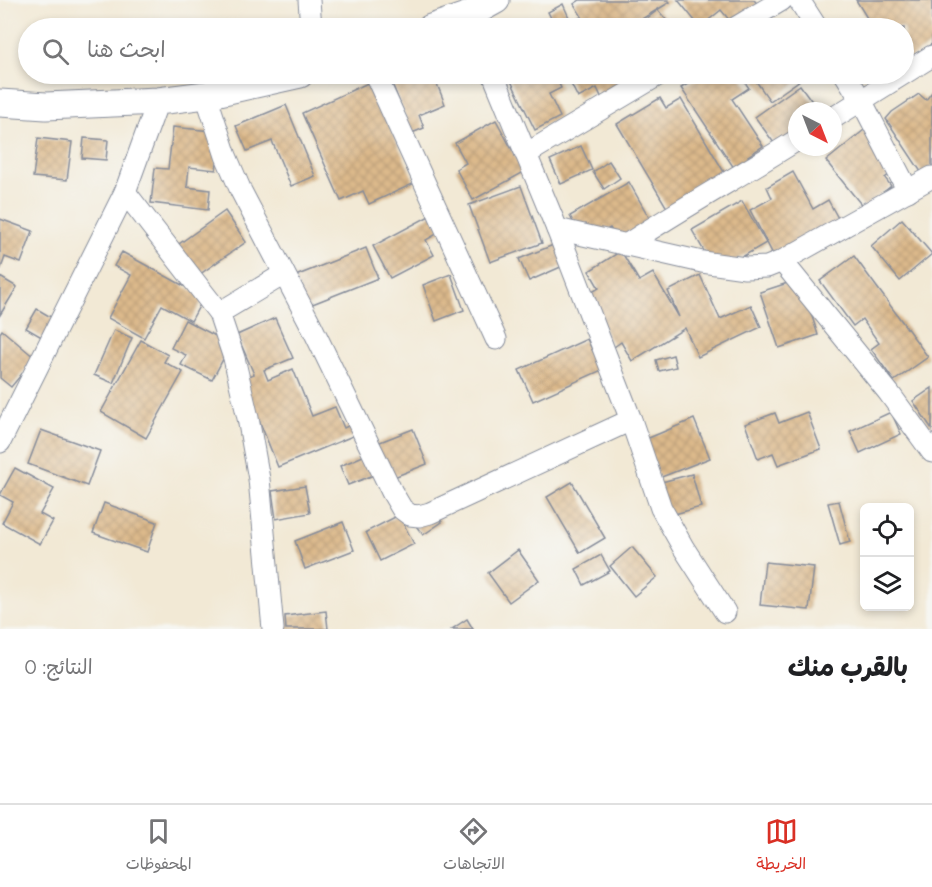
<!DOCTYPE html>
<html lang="ar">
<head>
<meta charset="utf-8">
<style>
	body { margin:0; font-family:Delius,"Playpen Sans Arabic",sans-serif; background:#f2f2f2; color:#202124; direction:rtl }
	.controls { position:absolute; right:18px; bottom:18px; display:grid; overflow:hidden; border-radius:9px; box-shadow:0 3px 9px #0003 }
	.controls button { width:54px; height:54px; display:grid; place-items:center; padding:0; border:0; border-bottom:2px solid #e0e0e0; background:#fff; color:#202124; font:30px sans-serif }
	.compass { position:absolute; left:788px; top:102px; width:54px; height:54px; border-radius:50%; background:#fff; box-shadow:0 3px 9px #0003; rotate:138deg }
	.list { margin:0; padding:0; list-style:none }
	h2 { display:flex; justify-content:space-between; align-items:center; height:78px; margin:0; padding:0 24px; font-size:26px }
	h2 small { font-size:20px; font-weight:400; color:#757577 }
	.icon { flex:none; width:33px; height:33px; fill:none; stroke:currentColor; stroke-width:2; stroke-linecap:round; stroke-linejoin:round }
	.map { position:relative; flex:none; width:932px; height:629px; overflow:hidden; direction:ltr }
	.search { position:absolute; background:#fff; box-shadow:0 3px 9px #0003; left:18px; right:18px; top:18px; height:66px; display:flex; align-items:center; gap:15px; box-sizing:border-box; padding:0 21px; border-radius:33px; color:#757577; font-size:22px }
	.sheet { height:174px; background:#fff }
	nav { display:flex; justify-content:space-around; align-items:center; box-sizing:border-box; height:84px; border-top:2px solid #e0e0e0; background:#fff; font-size:16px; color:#757577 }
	nav a { display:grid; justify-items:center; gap:3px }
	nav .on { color:#d93025 }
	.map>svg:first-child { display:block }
	.building { fill:url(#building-cross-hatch) }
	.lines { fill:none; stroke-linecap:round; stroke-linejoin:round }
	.minor-casing { stroke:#868c9a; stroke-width:23 }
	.tertiary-casing { stroke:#868c9a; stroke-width:29 }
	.minor { stroke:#fff; stroke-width:21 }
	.tertiary { stroke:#fff; stroke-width:27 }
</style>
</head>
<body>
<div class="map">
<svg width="932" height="629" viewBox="0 0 932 629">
	<defs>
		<pattern id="building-cross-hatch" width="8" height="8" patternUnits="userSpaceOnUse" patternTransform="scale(1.5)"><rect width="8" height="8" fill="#dcb98b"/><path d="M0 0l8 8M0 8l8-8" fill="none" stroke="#bc9f7a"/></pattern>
	</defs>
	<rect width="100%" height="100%" fill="#f6f6f2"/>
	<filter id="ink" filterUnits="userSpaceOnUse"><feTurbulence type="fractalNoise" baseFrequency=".0167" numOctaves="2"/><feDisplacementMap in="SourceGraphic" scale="12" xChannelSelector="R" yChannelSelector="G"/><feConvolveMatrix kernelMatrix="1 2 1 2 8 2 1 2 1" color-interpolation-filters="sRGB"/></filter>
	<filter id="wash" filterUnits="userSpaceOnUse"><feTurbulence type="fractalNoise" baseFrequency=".008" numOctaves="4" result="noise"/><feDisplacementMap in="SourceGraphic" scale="24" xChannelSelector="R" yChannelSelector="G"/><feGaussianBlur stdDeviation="1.35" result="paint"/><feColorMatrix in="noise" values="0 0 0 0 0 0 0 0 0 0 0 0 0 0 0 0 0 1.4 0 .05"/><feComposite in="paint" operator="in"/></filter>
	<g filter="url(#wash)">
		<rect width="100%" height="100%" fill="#f2e9d5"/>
		<g id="blocks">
			<g class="building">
				<polygon points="580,0 668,0 670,2 627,28 589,28 574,4"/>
				<polygon points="678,0 754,0 762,9 736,28 721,10 700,27"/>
				<polygon points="856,0 932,0 932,44 904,61 904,28 873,28"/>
				<polygon points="563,4 571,22 581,17 586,28 556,28 548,12"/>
				<polygon points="658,10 673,28 634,28"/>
				<polygon points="409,74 433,74 445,104 419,115 424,128 412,133 391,81"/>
				<polygon points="504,74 554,74 561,88 549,94 560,117 535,130 509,77 507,78"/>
				<polygon points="566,74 641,74 604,103 597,88 578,98"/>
				<polygon points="704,74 739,74 749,88 732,99 763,146 748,156 753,164 738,174 681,88"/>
				<polygon points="751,74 796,74 800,80 770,101"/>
				<polygon points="370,82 415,183 369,204 363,191 341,201 302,113"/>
				<polygon points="800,85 819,111 797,111 797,143 782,154 755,117"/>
				<polygon points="932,92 932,173 925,178 886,119 892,112 919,94 926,100"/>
				<polygon points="660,98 666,108 681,99 724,172 670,213 617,124"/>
				<polygon points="286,105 315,176 291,186 272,141 247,151 236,126"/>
				<polygon points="496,120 524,172 473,200 456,169 466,163 455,143"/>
				<polygon points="173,127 221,132 216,170 189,167 187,187 210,190 208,210 151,203 155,168 168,169"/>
				<polygon points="864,130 896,169 885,178 891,186 864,208 826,161"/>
				<polygon points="38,138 72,142 67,180 33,177"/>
				<polygon points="84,138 108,140 106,160 82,158"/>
				<polygon points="581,146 592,170 561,184 550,160"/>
				<polygon points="609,161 620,178 604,189 593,172"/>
				<polygon points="793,172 813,209 828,200 845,231 779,266 750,210 772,198 767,187"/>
				<polygon points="629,182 651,221 617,240 610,228 594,237 586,224 577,229 570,216"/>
				<polygon points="521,186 542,243 490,262 469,205"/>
				<polygon points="742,201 766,243 716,272 692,230"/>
				<polygon points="225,211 246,242 193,279 172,249"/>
				<polygon points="433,214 442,231 426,240 434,255 390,278 373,246"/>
				<polygon points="0,219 33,231 21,263 5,257 0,271"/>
				<polygon points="902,219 932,254 900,281 871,246"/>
				<polygon points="563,241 572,262 529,281 519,259"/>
				<polygon points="366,248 378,278 305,307 293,277"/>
				<polygon points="621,251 639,281 653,273 679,317 668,291 700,275 720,319 751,305 761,327 698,357 685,328 632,361 621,342 614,347 584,297 599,288 589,271"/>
				<polygon points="122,252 204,297 191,321 162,305 144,338 108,318 131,275 114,266"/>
				<polygon points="854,256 928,357 894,381 871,349 879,343 862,319 853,326 820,281"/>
				<polygon points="451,274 464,310 436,321 423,285"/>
				<polygon points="0,277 17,287 0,315"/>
				<polygon points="800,279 818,335 779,348 760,292"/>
				<polygon points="37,309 68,327 57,346 26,328"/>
				<polygon points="275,318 293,358 264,370 268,380 293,369 312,416 335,407 344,428 356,422 360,433 278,467 242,378 254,374 237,335"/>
				<polygon points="185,320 231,344 212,380 181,365 186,355 171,348"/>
				<polygon points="2,330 35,358 11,387 0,378 0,333"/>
				<polygon points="114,330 132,338 113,383 94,375"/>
				<polygon points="587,339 602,370 533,401 519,370"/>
				<polygon points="141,340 168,355 164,362 183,372 146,438 101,412"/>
				<polygon points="673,355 676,367 659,371 656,360"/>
				<polygon points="932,388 932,429 913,401"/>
				<polygon points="807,412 821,449 778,465 773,453 758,459 745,424 775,413 779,423"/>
				<polygon points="891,412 901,434 860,453 850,431"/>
				<polygon points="694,419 710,458 659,478 644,440"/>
				<polygon points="413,429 427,464 389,479 375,444"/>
				<polygon points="41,430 100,451 87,486 28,464"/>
				<polygon points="370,453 379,473 348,485 340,466"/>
				<polygon points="15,468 54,489 40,514 53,521 40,544 2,523 13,502 0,495"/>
				<polygon points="692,474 701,507 663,517 654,484"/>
				<polygon points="572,482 605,538 580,553 547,497"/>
				<polygon points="305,486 310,513 276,519 272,491"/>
				<polygon points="839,501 850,542 840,545 828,503"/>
				<polygon points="104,503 157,522 147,552 93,533"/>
				<polygon points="435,512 442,522 423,535 416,526"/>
				<polygon points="399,515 414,544 380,561 366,532"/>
				<polygon points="343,522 354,550 305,569 295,541"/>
				<polygon points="632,547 657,577 634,596 610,566"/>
				<polygon points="518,550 539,580 509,602 488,573"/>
				<polygon points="601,555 610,571 584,585 576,569"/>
				<polygon points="765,562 814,567 809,610 760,605"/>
				<polygon points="326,611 328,629 286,629 285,616"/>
				<polygon points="467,619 473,629 452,629"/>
			</g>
		</g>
	</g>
	<g filter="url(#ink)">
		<use href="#blocks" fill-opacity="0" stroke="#868c9a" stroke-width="1.5"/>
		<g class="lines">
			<defs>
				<g id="minor">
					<polyline points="309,0 311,28"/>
					<polyline points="799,0 817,28"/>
					<polyline points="735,28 782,0"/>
					<polyline points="375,74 496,339"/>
					<polyline points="493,74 557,229 702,262 745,268 767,267 782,261"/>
					<polyline points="845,74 861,100 908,191"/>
					<polyline points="206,95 226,156 241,191 310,323 392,492 402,509 410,515 419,516 430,513 631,420"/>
					<polyline points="833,118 932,56"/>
					<polyline points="526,154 660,74"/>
					<polyline points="932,177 782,261 889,393 932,452"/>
					<polyline points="125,192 219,313 234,358 248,418 259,479 273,629"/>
					<polyline points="557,229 631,420 661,508 683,547 725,612"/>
					<path d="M626,245C682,208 740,176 797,140"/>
					<polyline points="219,313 284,274"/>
					<polyline points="0,442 125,192 158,101"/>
				</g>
				<g id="tertiary">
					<polyline points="431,28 469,15 496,0"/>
					<polyline points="0,103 46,106 158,101 206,95 300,74"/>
				</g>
			</defs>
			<use href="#minor" class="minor-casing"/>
			<use href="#tertiary" class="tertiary-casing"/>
			<use href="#minor" class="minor"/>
			<use href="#tertiary" class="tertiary"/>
		</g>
	</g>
</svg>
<div class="controls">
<button><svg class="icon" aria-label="locate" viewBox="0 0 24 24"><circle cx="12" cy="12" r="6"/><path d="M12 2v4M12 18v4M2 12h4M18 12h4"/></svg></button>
<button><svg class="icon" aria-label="layers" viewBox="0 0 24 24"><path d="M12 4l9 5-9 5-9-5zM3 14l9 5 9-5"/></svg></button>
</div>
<svg class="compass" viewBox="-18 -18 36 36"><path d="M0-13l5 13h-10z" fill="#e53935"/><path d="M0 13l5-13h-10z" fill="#757577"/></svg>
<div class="search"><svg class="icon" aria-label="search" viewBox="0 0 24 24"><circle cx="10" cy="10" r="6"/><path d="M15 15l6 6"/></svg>ابحث هنا</div>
</div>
<section class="sheet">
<h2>بالقرب منك<small>النتائج: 0</small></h2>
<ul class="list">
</ul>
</section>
<nav>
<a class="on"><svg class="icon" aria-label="map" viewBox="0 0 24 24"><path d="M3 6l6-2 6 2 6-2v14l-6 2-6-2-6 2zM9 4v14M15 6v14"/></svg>الخريطة</a>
<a><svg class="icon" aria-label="directions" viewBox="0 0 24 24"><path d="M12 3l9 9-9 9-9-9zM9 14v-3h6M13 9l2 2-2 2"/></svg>الاتجاهات</a>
<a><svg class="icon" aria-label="saved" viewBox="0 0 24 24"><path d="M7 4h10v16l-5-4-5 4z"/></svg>المحفوظات</a>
</nav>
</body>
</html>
